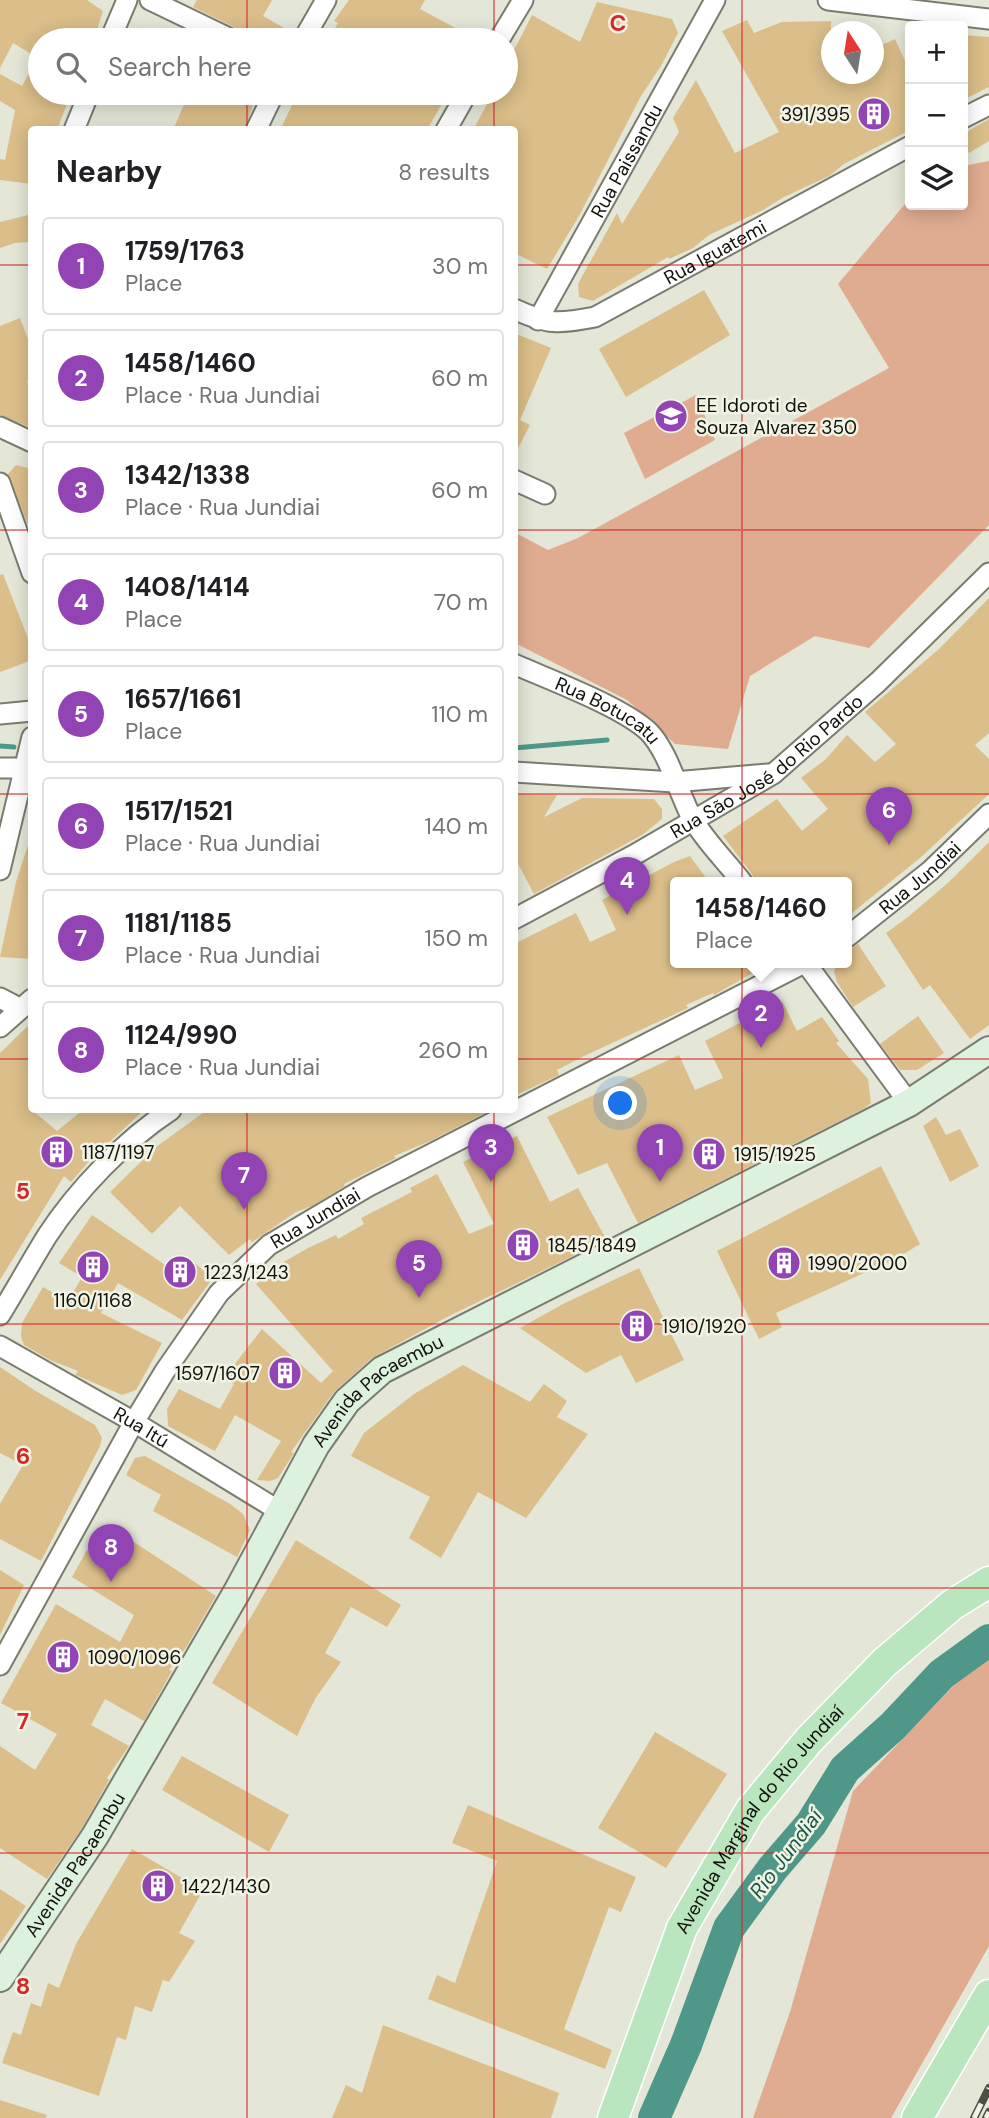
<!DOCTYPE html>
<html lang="en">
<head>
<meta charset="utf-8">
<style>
	body { margin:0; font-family:"DM Sans",sans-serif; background:#f2f2f2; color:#202124 }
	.controls { position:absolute; right:21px; top:21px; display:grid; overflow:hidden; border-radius:7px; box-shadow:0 4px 18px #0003 }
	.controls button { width:63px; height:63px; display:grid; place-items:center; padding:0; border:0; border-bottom:2px solid #e0e0e0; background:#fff; color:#202124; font:35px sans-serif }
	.compass { position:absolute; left:821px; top:21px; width:63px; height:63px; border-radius:50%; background:#fff; box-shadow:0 4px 18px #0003; rotate:348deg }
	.you { position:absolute; left:621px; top:1104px; width:24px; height:24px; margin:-18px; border:5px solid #fff; border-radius:50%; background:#1a73e8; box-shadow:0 0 0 10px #1a73e833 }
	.badge { display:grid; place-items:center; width:46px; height:46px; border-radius:50%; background:#9243b4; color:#fff; font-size:23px; font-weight:700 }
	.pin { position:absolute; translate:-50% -58px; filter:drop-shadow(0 2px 4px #0008) }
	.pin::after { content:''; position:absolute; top:37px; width:24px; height:21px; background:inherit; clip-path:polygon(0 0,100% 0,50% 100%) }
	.popup { position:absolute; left:670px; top:877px; width:182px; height:91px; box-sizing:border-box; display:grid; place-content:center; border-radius:7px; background:#fff; filter:drop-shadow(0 2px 5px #0005); font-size:23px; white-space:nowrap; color:#757577 }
	.popup b { font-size:26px; color:#202124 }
	.popup::after { content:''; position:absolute; left:50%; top:100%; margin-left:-14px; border:14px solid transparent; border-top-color:#fff }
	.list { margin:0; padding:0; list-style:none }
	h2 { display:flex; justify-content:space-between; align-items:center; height:91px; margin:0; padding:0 28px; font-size:30px }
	h2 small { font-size:23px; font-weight:400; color:#757577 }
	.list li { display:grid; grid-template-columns:46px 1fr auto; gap:21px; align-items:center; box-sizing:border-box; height:98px; margin:0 14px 14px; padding:0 14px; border:2px solid #e0e0e0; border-radius:7px }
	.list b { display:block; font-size:26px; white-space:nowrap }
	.list p { margin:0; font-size:23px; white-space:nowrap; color:#757577 }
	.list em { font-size:23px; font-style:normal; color:#757577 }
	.icon { flex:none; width:38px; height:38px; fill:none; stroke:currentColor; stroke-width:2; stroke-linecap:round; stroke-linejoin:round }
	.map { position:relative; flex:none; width:989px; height:2118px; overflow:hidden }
	.search { position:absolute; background:#fff; box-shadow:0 4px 18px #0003; left:28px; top:28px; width:490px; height:77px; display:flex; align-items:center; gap:18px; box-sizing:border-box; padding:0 24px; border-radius:38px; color:#757577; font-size:26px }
	.panel { position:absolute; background:#fff; box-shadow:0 4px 18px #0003; left:28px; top:126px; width:490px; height:987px; border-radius:7px }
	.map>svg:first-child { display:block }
	.green { fill:#dfac90 }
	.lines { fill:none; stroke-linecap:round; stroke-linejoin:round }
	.stream { stroke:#4f9889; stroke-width:5 }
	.river { stroke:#4f9889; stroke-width:32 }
	.building { fill:#dbbe89 }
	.street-casing { stroke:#797c6e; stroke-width:23 }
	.secondary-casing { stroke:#797c6e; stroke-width:30 }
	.primary-casing { stroke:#fff; stroke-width:33 }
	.street { stroke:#fff; stroke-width:19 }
	.secondary { stroke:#dcf2df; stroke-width:26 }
	.primary { stroke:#b9e6be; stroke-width:30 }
	.rail-casing { stroke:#4d4e46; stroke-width:8 }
	.rail { stroke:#f1f4e4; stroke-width:5; stroke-dasharray:16; stroke-linecap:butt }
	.grid { fill:none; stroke:#d62828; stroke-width:2; stroke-opacity:0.55 }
	.labels { text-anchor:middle; stroke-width:5; stroke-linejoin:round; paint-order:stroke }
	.poi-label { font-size:19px; fill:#12120d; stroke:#f1f4e4; text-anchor:start }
	.street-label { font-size:19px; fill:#12120d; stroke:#f1f4e4 }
	.water-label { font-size:21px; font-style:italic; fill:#1b584d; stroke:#f1f4e4 }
	.grid-label { font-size:23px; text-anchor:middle; font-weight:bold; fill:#d62828; stroke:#f1f4e4; stroke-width:5; stroke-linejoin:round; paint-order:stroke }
</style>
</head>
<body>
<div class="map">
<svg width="989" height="2118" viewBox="0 0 989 2118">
	<rect width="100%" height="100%" fill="#e4e7d7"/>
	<g class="green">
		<polygon points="989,161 989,525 869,648 815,636 750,676 728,749 675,744 627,700 515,643 514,532 548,550 578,538 889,368 838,284 910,198 910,205 963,205 963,166"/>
		<polygon points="696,395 715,440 645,479 624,433"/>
		<polygon points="989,1658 989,1946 891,2118 753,2118 790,2012 853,1791 954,1685"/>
	</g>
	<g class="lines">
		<g class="stream">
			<polyline points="0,746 14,747"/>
			<polyline points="514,748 607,740"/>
		</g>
		<polyline class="river" points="654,2118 686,2045 729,1928 773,1868 811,1824 845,1769 893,1726 942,1674 989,1640"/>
	</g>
	<g class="building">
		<polygon points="0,0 87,0 103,11 94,40 40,40 40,93 71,93 57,130 32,130 32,184 0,180 0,159 5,160 15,110 0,101 0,74 22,86 38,58 13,43 0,68"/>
		<polygon points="197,0 272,0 263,16 293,33 291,40 245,40 243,34 238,29 193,7"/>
		<polygon points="349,0 425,0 420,9 478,40 421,40 408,33 404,40 328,40 338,23 334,21"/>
		<polygon points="597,2 672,19 678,33 661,66 641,96 579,216 547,269 514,253 514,130 473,130 493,93 506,93 506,66 532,15 580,42"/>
		<polygon points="747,20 754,33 782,22 831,21 831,74 873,74 873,49 895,39 905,61 910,59 910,130 844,164 829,176 784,197 761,211 709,235 693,248 669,259 668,257 593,301 579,297 578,284 617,213 622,224 679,132 673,118 696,80 735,153 779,132 722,31"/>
		<polygon points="963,35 989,37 989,87 963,100"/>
		<polygon points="189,93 249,93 253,105 244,130 173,130"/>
		<polygon points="298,93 448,93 427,130 280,130"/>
		<polygon points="989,119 989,141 969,153 963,143 963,134"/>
		<polygon points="32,214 32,242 15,243 0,248 0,222"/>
		<polygon points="704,290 730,335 626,397 599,349"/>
		<polygon points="20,318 32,350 32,379 27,381 32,393 32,428 0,415 0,326"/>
		<polygon points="514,333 551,348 520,420 530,425 514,456"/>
		<polygon points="16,465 32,469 32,535 8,474"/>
		<polygon points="3,574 32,649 32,660 0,672 0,575"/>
		<polygon points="989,598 989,733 975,745 989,759 989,794 920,858 847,917 847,882 755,882 752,874 723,836 777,799 802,831 828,809 801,778 826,759 847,735 875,762 896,744 865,712 939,649"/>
		<polygon points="514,794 557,795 544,817 582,798 654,799 662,809 662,819 642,835 534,894 514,856"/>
		<polygon points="29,842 32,842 32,959 0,957 16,882"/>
		<polygon points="989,842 989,1025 970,1039 930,985 923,990 886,933 908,917 949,882"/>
		<polygon points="690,856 709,882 675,882 675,962 772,962 714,995 713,993 686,1005 688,1008 584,1056 557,1070 559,1075 514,1096 514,944 576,913 590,942 616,930 602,900 674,862"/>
		<polygon points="858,944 886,986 853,1007 837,982 834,971 838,962 847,962 847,951"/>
		<polygon points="782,1001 797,1031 822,1017 839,1041 836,1043 868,1079 871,1103 865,1108 638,1223 607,1163 578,1175 547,1117 679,1055 695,1090 723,1078 705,1041"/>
		<polygon points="918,1016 944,1053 917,1070 900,1070 880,1044"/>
		<polygon points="32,1022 32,1110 57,1131 83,1110 144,1110 90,1160 71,1182 64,1176 0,1280 0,1053"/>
		<polygon points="207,1110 491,1110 430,1141 394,1156 396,1158 344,1184 345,1186 312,1206 296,1212 252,1242 250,1239 229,1255 180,1206 152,1234 110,1192 156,1147"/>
		<polygon points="936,1117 946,1135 960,1129 979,1166 950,1182 923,1126"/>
		<polygon points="517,1136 550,1202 578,1188 606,1239 573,1250 575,1255 447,1317 372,1358 334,1392 291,1452 294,1453 278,1478 270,1481 257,1480 281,1441 235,1415 215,1451 168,1426 167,1409 179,1389 220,1409 234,1384 224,1378 262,1329 321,1383 333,1371 256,1284 280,1264 308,1248 336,1235 338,1239 364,1224 361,1218 412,1192 410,1188 437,1174 469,1234 494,1224 463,1162"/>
		<polygon points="881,1166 920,1244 897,1258 776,1313 782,1327 759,1339 717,1251"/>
		<polygon points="92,1215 180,1275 192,1261 213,1278 182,1320 118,1283 101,1313 162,1343 136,1390 122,1395 78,1376 75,1375 78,1371 50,1360 24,1345 21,1336 22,1323 43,1287 68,1301 82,1277 59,1263"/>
		<polygon points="639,1268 684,1360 636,1383 621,1355 586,1373 520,1328 563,1304"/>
		<polygon points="463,1365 530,1402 544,1384 567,1401 557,1417 588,1434 526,1518 478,1492 441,1558 409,1538 430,1497 351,1456 364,1433 414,1394"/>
		<polygon points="0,1367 34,1390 95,1425 102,1438 100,1446 41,1561 0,1539 0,1504 23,1465 0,1453"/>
		<polygon points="145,1456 230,1504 243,1514 250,1530 237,1557 153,1511 161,1495 126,1475 135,1458"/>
		<polygon points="111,1527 216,1596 187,1646 169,1670 172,1671 144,1721 105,1699 91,1725 129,1746 107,1778 109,1780 82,1828 47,1879 0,1848 0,1746 35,1770 57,1734 1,1703 56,1604 120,1642 134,1615 72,1577 87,1550 95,1555"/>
		<polygon points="296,1540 401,1605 387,1627 351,1607 325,1653 341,1662 315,1699 297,1736 212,1683"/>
		<polygon points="0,1570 24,1585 0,1635"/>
		<polygon points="655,1732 727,1774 666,1868 598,1828"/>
		<polygon points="182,1756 289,1815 269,1852 162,1790"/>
		<polygon points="468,1805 636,1877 621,1912 609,1907 564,2029 612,2050 605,2069 428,1999 437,1975 455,1983 497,1861 452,1843"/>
		<polygon points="132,1849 203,1890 179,1933 195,1941 169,1982 163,1980 152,2012 135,2006 126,2040 117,2037 99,2096 2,2063 13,2032 21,2035 31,2003 41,2007 48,1983 59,1988 76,1944"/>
		<polygon points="0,1889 26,1906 0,1944"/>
		<polygon points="383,2025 559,2093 551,2118 332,2118 346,2085 362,2093"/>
		<polygon points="0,2100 47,2115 46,2118 0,2118"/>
	</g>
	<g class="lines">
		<defs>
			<g id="street">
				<polyline points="150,0 233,40"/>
				<polyline points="828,0 989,19"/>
				<polyline points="110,40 127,0"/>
				<polyline points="303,40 326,0"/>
				<polyline points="499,40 523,0"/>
				<polyline points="963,118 989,105"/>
				<polyline points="74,130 89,93"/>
				<polyline points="256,130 274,93"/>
				<polyline points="446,130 467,93"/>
				<path id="s1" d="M514,309C549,325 558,324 595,317L910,146"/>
				<path id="s2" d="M538,320L715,0"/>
				<polyline points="0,427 32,442"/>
				<polyline points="514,480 545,494"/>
				<polyline points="0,483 32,573"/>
				<path id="s3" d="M514,664C550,680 623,707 649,732C669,753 678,792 692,818C705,841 726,861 742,882"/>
				<polyline points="0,714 32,711"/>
				<polyline points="0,768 32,768"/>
				<polyline points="514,772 674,782 768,774"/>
				<polyline points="0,870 32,737"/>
				<path id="s4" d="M514,919L634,855L773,774L878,682L989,573"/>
				<path id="s5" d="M847,937L930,871L989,814"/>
				<polyline points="805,962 909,1103"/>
				<polyline points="0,998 19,1008"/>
				<polyline points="0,1027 32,999"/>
				<path d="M0,1315C16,1289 31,1262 47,1236C77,1190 125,1140 171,1110"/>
				<path id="s6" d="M0,1346L134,1422L281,1512"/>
				<path id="s7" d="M0,1665L134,1422L165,1371L219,1293L269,1245L367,1187L806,962"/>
			</g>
			<g id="secondary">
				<path id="s8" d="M0,1978L95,1836L238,1590L316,1445L347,1401L382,1370L909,1103L989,1050"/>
			</g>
			<g id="primary">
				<path id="s9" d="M613,2118L682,1928L750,1811L809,1740L885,1662L952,1605L989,1582"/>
				<polyline points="917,2118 989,1995"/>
			</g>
		</defs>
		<use href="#street" class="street-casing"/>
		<use href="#secondary" class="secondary-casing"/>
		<use href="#primary" class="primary-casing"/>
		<use href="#street" class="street"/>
		<use href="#secondary" class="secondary"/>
		<use href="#primary" class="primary"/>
		<defs>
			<g id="rail">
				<polyline points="974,2118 989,2088"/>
				<polyline points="986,2118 989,2112"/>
			</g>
		</defs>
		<use href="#rail" class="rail-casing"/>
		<use href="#rail" class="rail"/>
	</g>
	<path class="grid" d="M247,0V40M494,0V40M742,0V2118M247,93V130M494,93V130M0,265H32M514,265H989M0,530H32M514,530H989M0,794H32M514,794H989M0,1059H32M514,1059H989M247,1110V2118M494,1110V2118M0,1324H989M0,1588H989M0,1853H989"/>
	<defs>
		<symbol id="building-disc" viewBox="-11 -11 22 22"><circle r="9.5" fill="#9243b4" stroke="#f1f4e4"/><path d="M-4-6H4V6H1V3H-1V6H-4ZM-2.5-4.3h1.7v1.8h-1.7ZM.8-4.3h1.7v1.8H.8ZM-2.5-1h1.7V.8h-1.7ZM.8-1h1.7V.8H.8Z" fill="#fff"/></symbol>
		<symbol id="school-disc" viewBox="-11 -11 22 22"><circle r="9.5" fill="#9243b4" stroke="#f1f4e4"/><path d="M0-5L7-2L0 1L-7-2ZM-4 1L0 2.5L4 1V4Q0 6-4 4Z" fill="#fff"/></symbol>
	</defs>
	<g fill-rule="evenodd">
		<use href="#building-disc" x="855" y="95" width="38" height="38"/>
		<use href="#school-disc" x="652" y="397" width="38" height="38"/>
		<use href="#building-disc" x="38" y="1133" width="38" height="38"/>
		<use href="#building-disc" x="690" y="1135" width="38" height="38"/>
		<use href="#building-disc" x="504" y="1226" width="38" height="38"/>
		<use href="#building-disc" x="765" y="1244" width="38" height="38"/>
		<use href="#building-disc" x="74" y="1248" width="38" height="38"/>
		<use href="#building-disc" x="161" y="1253" width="38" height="38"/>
		<use href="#building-disc" x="618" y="1307" width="38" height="38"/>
		<use href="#building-disc" x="266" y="1354" width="38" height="38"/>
		<use href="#building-disc" x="44" y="1638" width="38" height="38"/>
		<use href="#building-disc" x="139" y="1867" width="38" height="38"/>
	</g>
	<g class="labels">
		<g class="poi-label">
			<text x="850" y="121" text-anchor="end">391/395</text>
			<text x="696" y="412">EE Idoroti de<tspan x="696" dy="22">Souza Alvarez 350</tspan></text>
			<text x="82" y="1159">1187/1197</text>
			<text x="734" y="1161">1915/1925</text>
			<text x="548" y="1252">1845/1849</text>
			<text x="808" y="1270">1990/2000</text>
			<text x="204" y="1279">1223/1243</text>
			<text x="93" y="1307" text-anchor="middle">1160/1168</text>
			<text x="662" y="1333">1910/1920</text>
			<text x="260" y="1380" text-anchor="end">1597/1607</text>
			<text x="88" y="1664">1090/1096</text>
			<text x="182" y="1893">1422/1430</text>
		</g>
		<g class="street-label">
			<text dy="7" stroke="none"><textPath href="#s2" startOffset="182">Rua Paissandu</textPath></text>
			<text dy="7" stroke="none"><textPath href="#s1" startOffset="220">Rua Iguatemi</textPath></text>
			<text dy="7" stroke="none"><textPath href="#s3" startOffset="105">Rua Botucatu</textPath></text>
			<text dy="7" stroke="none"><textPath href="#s4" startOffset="296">Rua São José do Rio Pardo</textPath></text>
			<text dy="7" stroke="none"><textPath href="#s5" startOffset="94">Rua Jundiai</textPath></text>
			<text dy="7" stroke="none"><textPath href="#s7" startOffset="555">Rua Jundiai</textPath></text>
			<text dy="7" stroke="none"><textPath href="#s8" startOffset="704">Avenida Pacaembu</textPath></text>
			<text dy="7" stroke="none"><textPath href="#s6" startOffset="163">Rua Itú</textPath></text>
			<text dy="7" stroke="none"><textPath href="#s9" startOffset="336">Avenida Marginal do Rio Jundiaí</textPath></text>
			<text dy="7" stroke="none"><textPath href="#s8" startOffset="136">Avenida Pacaembu</textPath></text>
		</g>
		<g class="water-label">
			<text transform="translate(786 1854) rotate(-53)" y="7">Rio Jundiaí</text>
		</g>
	</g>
	<g class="grid-label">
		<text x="618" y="31">C</text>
		<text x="23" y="1199">5</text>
		<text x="23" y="1464">6</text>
		<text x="23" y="1729">7</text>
		<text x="23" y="1994">8</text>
	</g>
</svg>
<div class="controls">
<button>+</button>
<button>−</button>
<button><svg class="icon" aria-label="layers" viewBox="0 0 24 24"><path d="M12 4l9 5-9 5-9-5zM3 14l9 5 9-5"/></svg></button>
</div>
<svg class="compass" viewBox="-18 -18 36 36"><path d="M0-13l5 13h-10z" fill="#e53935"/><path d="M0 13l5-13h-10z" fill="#757577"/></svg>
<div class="you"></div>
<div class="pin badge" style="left:660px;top:1182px">1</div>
<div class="pin badge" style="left:761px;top:1048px">2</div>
<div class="popup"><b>1458/1460</b>Place</div>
<div class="pin badge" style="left:491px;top:1182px">3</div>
<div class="pin badge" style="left:627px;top:915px">4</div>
<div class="pin badge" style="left:419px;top:1298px">5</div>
<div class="pin badge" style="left:889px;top:845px">6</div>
<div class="pin badge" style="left:244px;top:1210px">7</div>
<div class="pin badge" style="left:111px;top:1582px">8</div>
<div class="search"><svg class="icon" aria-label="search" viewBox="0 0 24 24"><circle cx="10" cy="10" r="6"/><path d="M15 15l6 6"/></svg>Search here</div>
<section class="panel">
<h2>Nearby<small>8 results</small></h2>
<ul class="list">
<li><span class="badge">1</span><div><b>1759/1763</b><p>Place</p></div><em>30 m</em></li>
<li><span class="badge">2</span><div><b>1458/1460</b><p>Place · Rua Jundiai</p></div><em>60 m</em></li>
<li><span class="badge">3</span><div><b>1342/1338</b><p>Place · Rua Jundiai</p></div><em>60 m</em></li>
<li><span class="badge">4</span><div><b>1408/1414</b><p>Place</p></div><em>70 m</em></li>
<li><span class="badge">5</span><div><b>1657/1661</b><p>Place</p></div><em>110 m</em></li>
<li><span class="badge">6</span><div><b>1517/1521</b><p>Place · Rua Jundiai</p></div><em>140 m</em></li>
<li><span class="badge">7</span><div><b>1181/1185</b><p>Place · Rua Jundiai</p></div><em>150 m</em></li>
<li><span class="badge">8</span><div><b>1124/990</b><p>Place · Rua Jundiai</p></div><em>260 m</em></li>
</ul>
</section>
</div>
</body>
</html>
